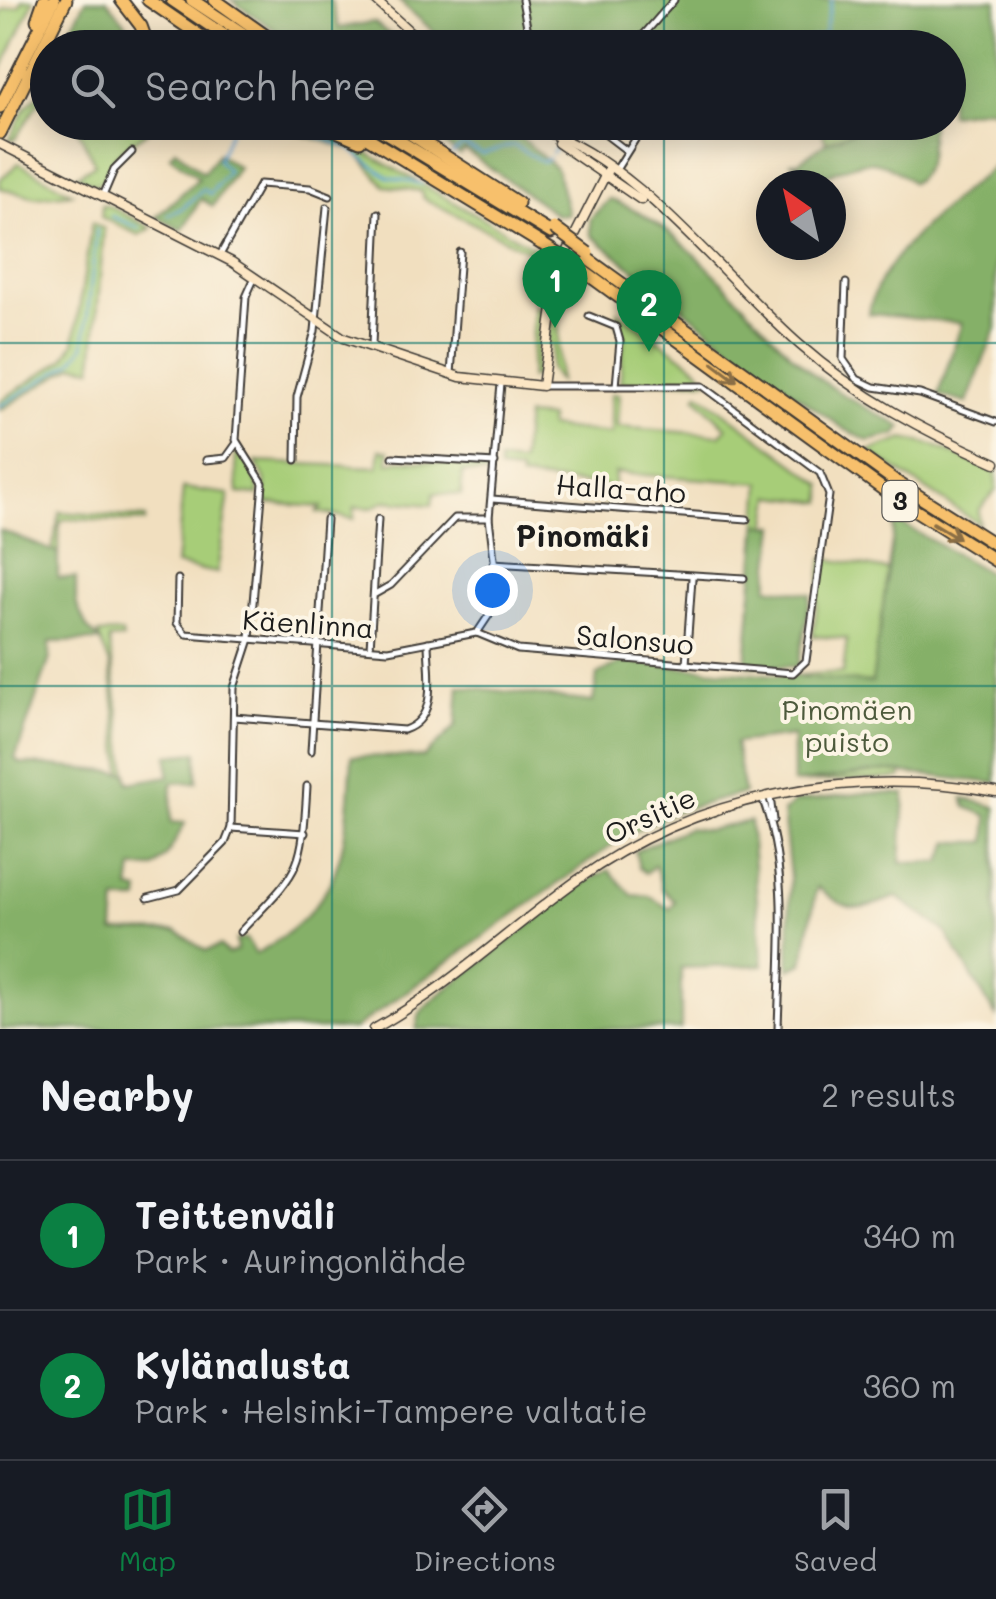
<!DOCTYPE html>
<html lang="en">
<head>
<meta charset="utf-8">
<style>
	body { margin:0; font-family:Mali,sans-serif; background:#242831; color:#f1f3f6 }
	.compass { position:absolute; left:756px; top:170px; width:90px; height:90px; border-radius:50%; background:#171b24; box-shadow:0 5px 25px #0003; rotate:326deg }
	.you { position:absolute; left:492px; top:590px; width:35px; height:35px; margin:-25px; border:8px solid #fff; border-radius:50%; background:#1a73e8; box-shadow:0 0 0 15px #1a73e833 }
	.badge { display:grid; place-items:center; width:65px; height:65px; border-radius:50%; background:#0b8043; color:#fff; font-size:32px; font-weight:700 }
	.pin { position:absolute; translate:-50% -82px; filter:drop-shadow(0 2px 5px #0008) }
	.pin::after { content:''; position:absolute; top:52px; width:35px; height:30px; background:inherit; clip-path:polygon(0 0,100% 0,50% 100%) }
	.list { margin:0; padding:0; list-style:none }
	h2 { display:flex; justify-content:space-between; align-items:center; height:130px; margin:0; padding:0 40px; font-size:42px }
	h2 small { font-size:32px; font-weight:400; color:#9ea1a6 }
	.list li { display:grid; grid-template-columns:65px 1fr auto; gap:30px; align-items:center; box-sizing:border-box; height:150px; padding:0 40px; border-top:2px solid #363941 }
	.list b { display:block; font-size:38px; white-space:nowrap }
	.list p { margin:0; font-size:32px; white-space:nowrap; color:#9ea1a6 }
	.list em { font-size:32px; font-style:normal; color:#9ea1a6 }
	.icon { flex:none; width:55px; height:55px; fill:none; stroke:currentColor; stroke-width:2; stroke-linecap:round; stroke-linejoin:round }
	.map { position:relative; flex:none; width:996px; height:1029px; overflow:hidden }
	.search { position:absolute; background:#171b24; box-shadow:0 5px 25px #0003; left:30px; right:30px; top:30px; height:110px; display:flex; align-items:center; gap:25px; box-sizing:border-box; padding:0 35px; border-radius:55px; color:#9ea1a6; font-size:38px }
	.sheet { height:430px; background:#171b24 }
	nav { display:flex; justify-content:space-around; align-items:center; box-sizing:border-box; height:140px; border-top:2px solid #363941; background:#171b24; font-size:28px; color:#9ea1a6 }
	nav a { display:grid; justify-items:center; gap:5px }
	nav .on { color:#0b8043 }
	.map>svg:first-child { display:block }
	.green { fill:#a7cd78; stroke:#62744a; stroke-width:2.5 }
	.forest { fill:#85b068; stroke:#506642; stroke-width:2.5 }
	.lines { fill:none; stroke-linecap:round; stroke-linejoin:round }
	.stream { stroke:#5ba1d1; stroke-width:2.5 }
	.street-casing { stroke:#3c3934; stroke-width:9 }
	.secondary-casing { stroke:#3c3934; stroke-width:11 }
	.highway-casing { stroke:#3c3934; stroke-width:15 }
	.street { stroke:#fff; stroke-width:5 }
	.secondary { stroke:#fce6c4; stroke-width:8 }
	.highway { stroke:#f7c06c; stroke-width:11 }
	.highway-bridge-casing { stroke:#3c3934; stroke-width:15; stroke-linecap:butt }
	.highway-bridge { stroke:#f7c06c; stroke-width:11 }
	.oneway { stroke:#8a6e44 }
	.grid { fill:none; stroke:#0f766e; stroke-width:2.5; stroke-opacity:0.55 }
	.labels { text-anchor:middle; stroke-width:8; stroke-linejoin:round; paint-order:stroke }
	.shield { fill:#fcf5e5; stroke:#5f5d58; stroke-width:2.5 }
	.shield-label { font-size:25px; font-weight:bold; fill:#1c1c1c }
	.street-label { font-size:28px; fill:#1c1c1c; stroke:#fcf5e5 }
	.park-label { font-size:28px; fill:#4d5a3c; stroke:#fcf5e5 }
	.neighbourhood-label { font-size:30px; font-weight:bold; fill:#1c1c1c; stroke:#fcf5e5 }
</style>
</head>
<body>
<div class="map">
<svg width="996" height="1029" viewBox="0 0 996 1029">
	<rect width="100%" height="100%" fill="#fcf5e5"/>
	<filter id="ink" filterUnits="userSpaceOnUse"><feTurbulence type="fractalNoise" baseFrequency=".01" numOctaves="2"/><feDisplacementMap in="SourceGraphic" scale="20" xChannelSelector="R" yChannelSelector="G"/><feConvolveMatrix kernelMatrix="1 2 1 2 8 2 1 2 1" color-interpolation-filters="sRGB"/></filter>
	<filter id="wash" filterUnits="userSpaceOnUse"><feTurbulence type="fractalNoise" baseFrequency=".0048" numOctaves="4" result="noise"/><feDisplacementMap in="SourceGraphic" scale="40" xChannelSelector="R" yChannelSelector="G"/><feGaussianBlur stdDeviation="2.25" result="paint"/><feColorMatrix in="noise" values="0 0 0 0 0 0 0 0 0 0 0 0 0 0 0 0 0 1.4 0 .05"/><feComposite in="paint" operator="in"/></filter>
	<g filter="url(#wash)">
		<rect width="100%" height="100%" fill="#f1dfbf"/>
		<g class="green">
			<polygon points="22,0 34,0 0,73 0,16 3,10 20,6"/>
			<polygon points="39,94 47,96 47,104 39,102 15,139 9,140 26,107"/>
			<polygon points="75,123 158,123 117,155 103,181 95,185 77,175 95,164"/>
			<polygon points="262,123 294,123 356,147 535,248 553,260 544,297 536,283 538,256 423,198 421,191 385,186 355,150"/>
			<polygon points="819,123 876,123 826,142"/>
			<polygon points="19,163 72,193 36,197 0,188 0,179"/>
			<polygon points="102,204 109,206 151,228 139,235 101,217"/>
			<polygon points="92,222 104,229 93,368 74,365 0,410 0,401 64,359 74,343"/>
			<polygon points="561,269 568,272 559,317 559,382 550,369 553,345 548,343"/>
			<polygon points="534,304 541,311 535,376 530,378"/>
			<polygon points="618,311 698,368 707,380 620,383 624,336 618,326"/>
			<polygon points="699,393 823,485 823,502 772,496 746,665 761,483 615,473 612,504 606,505 607,486 520,478 520,472 499,470 499,461 521,463 526,416 549,418 549,427 611,434 611,394 619,394 617,427 720,435 727,428 696,397"/>
			<polygon points="904,439 933,445 996,472 996,490 979,510 979,524 868,451"/>
			<polygon points="380,450 389,451 388,463 399,460 485,465 489,474 463,472 461,495 434,493 432,505 385,501 372,508 355,507 354,519 317,512 322,507 265,503 265,479 256,462 378,467"/>
			<polygon points="235,451 255,470 259,495 238,493"/>
			<polygon points="183,488 229,494 217,573 176,565"/>
			<polygon points="60,512 145,518 145,522 64,519 60,524 58,553 52,550"/>
			<path d="M823,558L888,570L874,675L914,699L901,778L793,783V736L774,676C798,678 818,671 843,673L847,639L813,636Z"/>
			<polygon points="122,633 123,639 109,640 127,773 122,773 110,665 98,634"/>
		</g>
		<g class="forest">
			<polygon points="86,0 107,0 133,32 138,47 61,47"/>
			<polygon points="231,0 331,0 339,28 374,22 405,47 300,47"/>
			<polygon points="398,0 996,0 996,118 993,108 949,114 948,48 451,47"/>
			<path d="M876,122L931,123C929,144 932,170 912,183C876,153 866,159 825,176L790,162H798L826,142Z"/>
			<polygon points="412,123 504,123 556,168 568,214 557,215 465,150 460,155"/>
			<polygon points="597,123 641,123 626,142"/>
			<polygon points="175,149 203,173 218,154 238,167 213,206 201,199 182,230 156,217 199,178 170,156"/>
			<path d="M996,164V328L967,403L938,395L962,323L869,314C875,260 955,198 996,164Z"/>
			<path d="M609,199C699,232 748,323 821,380C845,398 875,412 902,427L896,435L868,441L844,429L741,355L591,235L590,219Z"/>
			<path d="M895,520L996,577V783L885,771L793,783V736L735,743L744,793L677,811L622,838L354,1029H0V530L58,553V578H76V603L87,628L100,641L50,642V658L15,759L20,763L127,773L129,783L169,776L168,755L197,752V782L172,783L171,822L185,823L168,854L154,868H133L130,889L140,891L139,901H116L114,932L177,931L206,951L220,946L228,954L237,951L236,940L246,939L256,954C345,902 346,850 352,756L424,757L456,726L459,686L593,702L597,675L623,662L872,683Z"/>
			<polygon points="758,524 776,526 768,587 811,594 798,667 746,665"/>
			<path d="M865,793L905,794L901,863L941,862L950,842H986L988,816L966,807L963,798L996,807V1017L945,931L897,897C855,911 853,915 817,887L803,963L789,969L790,876L783,812L795,802Z"/>
			<polygon points="750,821 763,965 681,968 681,1029 416,1029 420,1013 434,999 583,883 609,870 632,895 649,896 670,909 675,901 662,889 655,865 646,873 639,868 635,851 688,828 708,830"/>
		</g>
		<g class="lines">
			<g class="stream">
				<polyline points="775,48 824,35 832,0"/>
				<polyline points="275,122 348,147 388,177 422,184"/>
				<polyline points="573,124 574,122"/>
				<polyline points="567,132 569,128"/>
				<polyline points="552,153 557,147"/>
				<polyline points="452,154 463,145 482,154 513,145 543,162 549,158"/>
				<polyline points="168,215 183,208 203,189 210,194 228,171 218,160 231,129 242,122"/>
				<polyline points="111,216 140,228"/>
				<polyline points="0,406 72,362 84,346 97,229"/>
			</g>
		</g>
	</g>
	<g filter="url(#ink)">
		<g class="lines">
			<defs>
				<g id="street">
					<polyline points="522,0 531,48"/>
					<polyline points="632,48 674,0"/>
					<polyline points="589,122 627,151"/>
					<polyline points="616,170 641,130"/>
					<polyline points="103,196 114,170 132,152"/>
					<polyline points="220,255 260,184 310,188 330,196"/>
					<polyline points="846,283 843,359 857,379 874,387 920,394 996,422"/>
					<polyline points="589,316 616,327 620,341 616,386"/>
					<polyline points="372,345 378,213"/>
					<polyline points="451,374 460,252"/>
					<polyline points="393,457 495,463"/>
					<polyline points="206,460 226,458 236,444"/>
					<polyline points="296,460 297,397 315,331 327,207"/>
					<polyline points="492,499 747,519"/>
					<polyline points="493,563 744,578"/>
					<polyline points="178,579 177,623 186,634 388,650 476,633"/>
					<polyline points="375,594 391,585 455,518 489,518"/>
					<polyline points="477,633 518,650 793,673 806,661 829,495 820,473 703,386 542,386"/>
					<polyline points="477,633 495,606 498,592 489,518 501,384"/>
					<polyline points="370,648 378,519"/>
					<polyline points="686,664 692,578"/>
					<path d="M234,717L404,730C440,718 428,672 428,642"/>
					<polyline points="311,751 326,519"/>
					<polyline points="770,796 773,820"/>
					<path d="M762,797C790,873 780,948 778,1029"/>
					<polyline points="231,828 305,833"/>
					<polyline points="148,898 179,890 225,843 231,828 234,688 250,639 263,483 236,440 246,297 255,277"/>
					<path d="M240,932C300,869 302,874 307,786"/>
				</g>
				<g id="secondary">
					<polyline points="375,0 428,48"/>
					<path d="M542,131C637,160 726,281 800,345C858,396 925,432 996,463"/>
					<polyline points="558,143 641,200"/>
					<polyline points="0,144 232,262 344,338 460,377 542,386 559,266 609,168"/>
					<path d="M374,1029C448,988 508,930 576,881C697,794 851,766 996,792"/>
				</g>
				<g id="highway">
					<polyline points="121,0 141,26 149,48"/>
					<polyline points="148,0 218,48"/>
					<polyline points="172,0 243,48"/>
					<polyline points="192,0 265,48"/>
					<polyline points="215,0 283,48"/>
					<polyline points="37,20 44,0"/>
					<polyline points="27,73 48,87"/>
					<polyline points="0,107 54,0"/>
					<polyline points="316,122 360,141"/>
					<polyline points="342,122 542,244"/>
					<polyline points="368,122 551,233"/>
					<polyline points="392,122 518,203"/>
					<polyline points="0,133 66,0"/>
					<polyline points="585,257 898,483 996,545"/>
					<polyline points="579,268 891,495 996,561"/>
				</g>
			</defs>
			<use href="#street" class="street-casing"/>
			<use href="#secondary" class="secondary-casing"/>
			<use href="#highway" class="highway-casing"/>
			<use href="#street" class="street"/>
			<use href="#secondary" class="secondary"/>
			<use href="#highway" class="highway"/>
			<defs>
				<g id="highway-bridge">
					<polyline points="554,228 588,253"/>
					<polyline points="542,244 579,268"/>
				</g>
			</defs>
			<use href="#highway-bridge" class="highway-bridge-casing"/>
			<use href="#highway-bridge" class="highway-bridge"/>
		</g>
		<defs><path id="oneway-shaft" d="M-6 0H5M1.5-3L5.5 0L1.5 3" fill="none" stroke-width="1.6" stroke-linecap="round" stroke-linejoin="round" transform="scale(2.5)"/></defs>
		<g class="oneway">
			<use href="#oneway-shaft" transform="translate(725 372) rotate(37)"/>
			<use href="#oneway-shaft" transform="translate(946 531) rotate(31)"/>
		</g>
	</g>
	<path class="grid" d="M332,0V48M664,0V48M332,122V1029M664,122V1029M0,343H996M0,686H996"/>
	<g class="labels">
		<rect class="shield" x="882.5" y="481" width="35" height="40" rx="8"/>
		<g class="shield-label">
			<text x="900" y="510">3</text>
		</g>
		<g class="street-label">
			<text transform="translate(621 489) rotate(4)" y="10">Halla-aho</text>
			<text transform="translate(308 624) rotate(4)" y="10">Käenlinna</text>
			<text transform="translate(635 640) rotate(5)" y="10">Salonsuo</text>
			<text transform="translate(650 816) rotate(-25)" y="10">Orsitie</text>
		</g>
		<g class="park-label">
			<text x="847" y="720">Pinomäen<tspan x="847" dy="32">puisto</tspan></text>
		</g>
		<g class="neighbourhood-label">
			<text x="583" y="547">Pinomäki</text>
		</g>
	</g>
</svg>
<svg class="compass" viewBox="-18 -18 36 36"><path d="M0-13l5 13h-10z" fill="#e53935"/><path d="M0 13l5-13h-10z" fill="#9ea1a6"/></svg>
<div class="you"></div>
<div class="pin badge" style="left:555px;top:328px">1</div>
<div class="pin badge" style="left:649px;top:352px">2</div>
<div class="search"><svg class="icon" aria-label="search" viewBox="0 0 24 24"><circle cx="10" cy="10" r="6"/><path d="M15 15l6 6"/></svg>Search here</div>
</div>
<section class="sheet">
<h2>Nearby<small>2 results</small></h2>
<ul class="list">
<li><span class="badge">1</span><div><b>Teittenväli</b><p>Park · Auringonlähde</p></div><em>340 m</em></li>
<li><span class="badge">2</span><div><b>Kylänalusta</b><p>Park · Helsinki-Tampere valtatie</p></div><em>360 m</em></li>
</ul>
</section>
<nav>
<a class="on"><svg class="icon" aria-label="map" viewBox="0 0 24 24"><path d="M3 6l6-2 6 2 6-2v14l-6 2-6-2-6 2zM9 4v14M15 6v14"/></svg>Map</a>
<a><svg class="icon" aria-label="directions" viewBox="0 0 24 24"><path d="M12 3l9 9-9 9-9-9zM9 14v-3h6M13 9l2 2-2 2"/></svg>Directions</a>
<a><svg class="icon" aria-label="saved" viewBox="0 0 24 24"><path d="M7 4h10v16l-5-4-5 4z"/></svg>Saved</a>
</nav>
</body>
</html>
